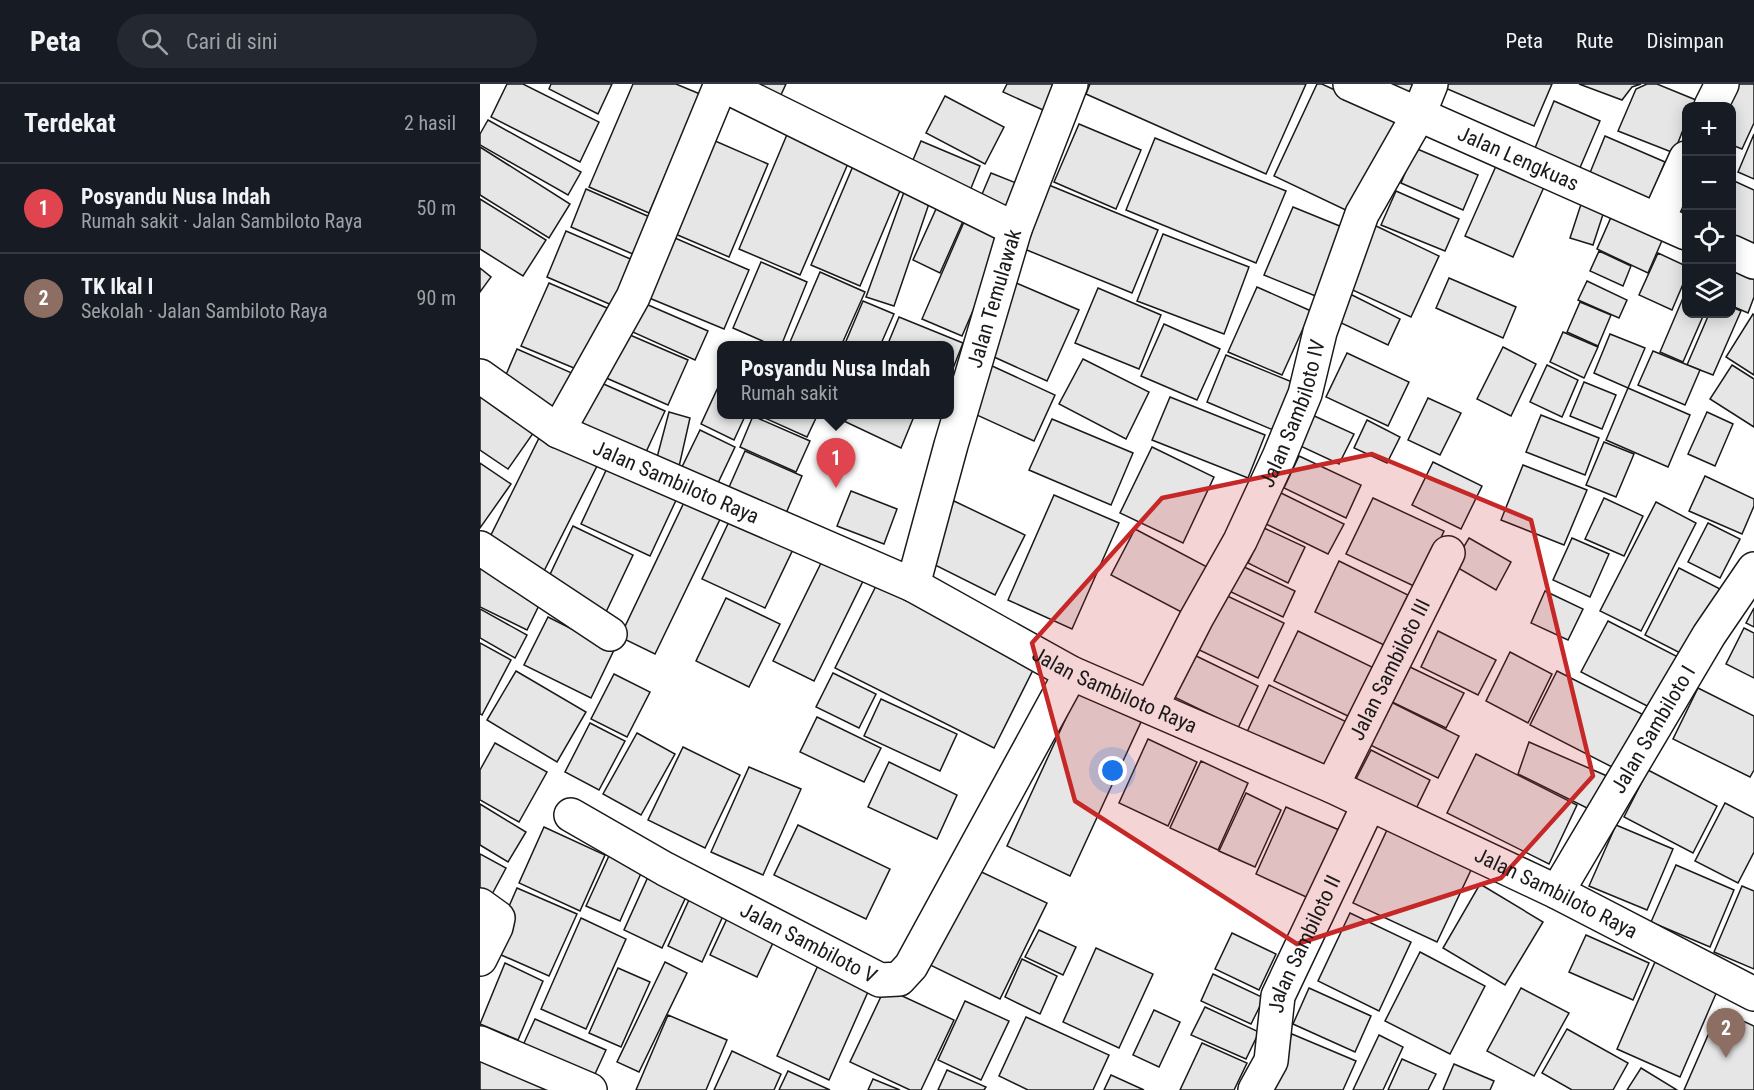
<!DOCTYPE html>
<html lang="id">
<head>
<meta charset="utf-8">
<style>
	body { margin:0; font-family:"Roboto Condensed",sans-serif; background:#242831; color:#f1f3f6 }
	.controls { position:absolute; right:18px; top:18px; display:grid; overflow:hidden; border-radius:12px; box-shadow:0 3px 15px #0003 }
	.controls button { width:54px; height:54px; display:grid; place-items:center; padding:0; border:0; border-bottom:2px solid #363941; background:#171b24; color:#f1f3f6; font:30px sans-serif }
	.you { position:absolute; left:633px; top:687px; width:21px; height:21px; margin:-15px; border:4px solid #fff; border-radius:50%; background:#1a73e8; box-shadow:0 0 0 9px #1a73e833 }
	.badge { display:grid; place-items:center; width:39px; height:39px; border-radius:50%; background:#0f766e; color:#fff; font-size:20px; font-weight:700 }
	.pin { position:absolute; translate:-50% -50px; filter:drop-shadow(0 2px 3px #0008) }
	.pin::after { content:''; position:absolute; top:32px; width:21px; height:18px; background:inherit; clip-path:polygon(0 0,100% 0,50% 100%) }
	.popup { position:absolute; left:237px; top:257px; width:237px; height:78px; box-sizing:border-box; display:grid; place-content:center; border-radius:12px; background:#171b24; filter:drop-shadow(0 2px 4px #0005); font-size:20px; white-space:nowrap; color:#9ea1a6 }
	.popup b { font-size:22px; color:#f1f3f6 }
	.popup::after { content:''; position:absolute; left:50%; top:100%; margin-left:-12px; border:12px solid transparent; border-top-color:#171b24 }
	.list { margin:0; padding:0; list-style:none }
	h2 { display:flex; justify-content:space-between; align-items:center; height:78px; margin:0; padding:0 24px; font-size:26px }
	h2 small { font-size:20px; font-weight:400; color:#9ea1a6 }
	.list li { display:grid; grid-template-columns:39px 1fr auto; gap:18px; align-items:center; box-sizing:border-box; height:90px; padding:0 24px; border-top:2px solid #363941 }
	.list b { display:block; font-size:22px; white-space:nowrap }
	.list p { margin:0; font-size:20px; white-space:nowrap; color:#9ea1a6 }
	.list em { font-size:20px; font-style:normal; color:#9ea1a6 }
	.icon { flex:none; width:33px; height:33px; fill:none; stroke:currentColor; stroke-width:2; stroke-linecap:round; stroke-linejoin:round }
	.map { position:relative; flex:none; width:1274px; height:1006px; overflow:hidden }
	header { display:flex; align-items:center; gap:36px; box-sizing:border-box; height:84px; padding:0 30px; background:#171b24; border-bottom:2px solid #363941 }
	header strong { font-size:28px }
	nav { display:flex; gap:33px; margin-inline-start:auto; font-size:21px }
	.search { width:420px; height:54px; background:#242831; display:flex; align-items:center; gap:15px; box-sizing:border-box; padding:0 21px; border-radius:33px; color:#9ea1a6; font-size:22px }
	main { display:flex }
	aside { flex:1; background:#171b24 }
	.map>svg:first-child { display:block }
	.building { fill:#e6e6e6; stroke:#1a1a1a; stroke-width:1.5 }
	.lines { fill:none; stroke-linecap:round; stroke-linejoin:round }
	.minor-casing { stroke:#1a1a1a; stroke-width:36 }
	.minor { stroke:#fff; stroke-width:33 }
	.marked { fill:#c62828; fill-opacity:0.2; stroke:#c62828; stroke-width:4.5; stroke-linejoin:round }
	.labels { text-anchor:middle; stroke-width:4.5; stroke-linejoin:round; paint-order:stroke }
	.street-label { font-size:21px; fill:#1a1a1a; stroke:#fff }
</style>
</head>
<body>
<header>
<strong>Peta</strong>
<div class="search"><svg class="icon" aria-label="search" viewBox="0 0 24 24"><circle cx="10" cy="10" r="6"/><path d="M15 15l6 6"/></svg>Cari di sini</div>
<nav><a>Peta</a><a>Rute</a><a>Disimpan</a></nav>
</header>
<main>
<aside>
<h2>Terdekat<small>2 hasil</small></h2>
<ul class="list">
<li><span class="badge" style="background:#e0444e">1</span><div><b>Posyandu Nusa Indah</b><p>Rumah sakit · Jalan Sambiloto Raya</p></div><em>50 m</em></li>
<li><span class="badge" style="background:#8d6e63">2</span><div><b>TK Ikal I</b><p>Sekolah · Jalan Sambiloto Raya</p></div><em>90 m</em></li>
</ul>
</aside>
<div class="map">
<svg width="1274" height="1006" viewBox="0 0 1274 1006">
	<rect width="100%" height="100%" fill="#fff"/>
	<g class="building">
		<polygon points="27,0 43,0 119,38 100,78 11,33"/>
		<polygon points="71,0 132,0 118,30 69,5"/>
		<polygon points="153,0 196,0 220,10 169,129 109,103"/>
		<polygon points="268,0 306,0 299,15"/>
		<polygon points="527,0 585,0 572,30 523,8"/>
		<polygon points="610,0 826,0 786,90 606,10"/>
		<polygon points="837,0 842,0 917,35 872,129 794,92"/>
		<polygon points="883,0 933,0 925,19"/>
		<polygon points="956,0 1072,0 1054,42"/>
		<polygon points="1099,0 1161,0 1152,3 1142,16"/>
		<polygon points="1167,0 1177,0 1216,16 1213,22 1206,22 1206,38 1194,69 1138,47 1156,5"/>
		<polygon points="1252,0 1274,0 1274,39 1262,65 1252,61 1252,22 1242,22"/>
		<polygon points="465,12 524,43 505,80 446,49"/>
		<polygon points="1074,17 1120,37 1096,93 1051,74"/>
		<polygon points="8,36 101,88 88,111 0,61 0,50"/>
		<polygon points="599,40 661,66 636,125 574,98"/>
		<polygon points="311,41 373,68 320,191 259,165"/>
		<polygon points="1274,50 1274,95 1258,88"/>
		<polygon points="1125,52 1185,78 1165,126 1105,101"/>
		<polygon points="226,53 288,80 249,173 186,146"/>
		<polygon points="675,54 806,107 776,179 646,126"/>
		<polygon points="441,57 500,82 489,109 430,83"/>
		<polygon points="0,63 90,120 69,154 0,111"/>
		<polygon points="935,64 998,91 983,126 921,99"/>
		<polygon points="1020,73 1068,94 1033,173 985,152"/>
		<polygon points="376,75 425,95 380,202 331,181"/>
		<polygon points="511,89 546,103 532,137 497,122"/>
		<polygon points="1252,96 1274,106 1274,171 1252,161"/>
		<polygon points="428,97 453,108 414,222 386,213"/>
		<polygon points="564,99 678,146 652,209 537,162"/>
		<polygon points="106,105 172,134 155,171 91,143"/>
		<polygon points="916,107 979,135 965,167 901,141"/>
		<polygon points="1105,108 1128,115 1113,161 1090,154"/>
		<polygon points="461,114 488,126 460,189 433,176"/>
		<polygon points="0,115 66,156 43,192 0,165"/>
		<polygon points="1136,122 1187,145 1168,189 1117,165"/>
		<polygon points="813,123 867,145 838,213 784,191"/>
		<polygon points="487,131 527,148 482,252 442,235"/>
		<polygon points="894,141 959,172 931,233 866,203"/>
		<polygon points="86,147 155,177 134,222 67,193"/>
		<polygon points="683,150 769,183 744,250 657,217"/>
		<polygon points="188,151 269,186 244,245 162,211"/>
		<polygon points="1119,167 1151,182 1143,202 1110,187"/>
		<polygon points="1178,169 1206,182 1206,193 1192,226 1159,211"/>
		<polygon points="1252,170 1274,180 1274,213 1268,229 1252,222"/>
		<polygon points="281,178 327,198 301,262 294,262 253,244"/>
		<polygon points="0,184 11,193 0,208"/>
		<polygon points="340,188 385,208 361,262 319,262 310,258"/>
		<polygon points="969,194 1036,223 1023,254 956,224"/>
		<polygon points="1107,197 1147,216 1139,234 1098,216"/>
		<polygon points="534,198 599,226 567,297 503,268"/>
		<polygon points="69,199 134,227 106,289 41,262"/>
		<polygon points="777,203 831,227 802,291 748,268"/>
		<polygon points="618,204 681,231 659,285 595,259"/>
		<polygon points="1206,207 1206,230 1224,230 1203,278 1180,268"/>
		<polygon points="870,210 920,235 908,261 857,237"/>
		<polygon points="159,217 228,247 215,276 146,245"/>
		<polygon points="383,217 414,230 400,262 364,262"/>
		<polygon points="1100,218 1131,231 1118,262 1087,248"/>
		<polygon points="1252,223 1261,227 1233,291 1207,281 1229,230 1252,230"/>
		<polygon points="1273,230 1274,231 1274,291 1246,273"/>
		<polygon points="419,233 483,259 470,292 470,262 407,262"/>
		<polygon points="684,240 740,265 717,316 661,292"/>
		<polygon points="143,248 208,276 188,321 124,293"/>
		<polygon points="1083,248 1118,263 1104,294 1070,278"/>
		<polygon points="1130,250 1165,264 1148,304 1114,289"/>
		<polygon points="1023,263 1056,280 1031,332 997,315"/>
		<polygon points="37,265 101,293 84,328 22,300"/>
		<polygon points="1173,267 1220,286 1205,321 1158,301"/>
		<polygon points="867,269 929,298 908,342 846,313"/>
		<polygon points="746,271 817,300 798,348 727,318"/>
		<polygon points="603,275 669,308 646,355 579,320"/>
		<polygon points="510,281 575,311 554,357 488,327"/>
		<polygon points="1067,281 1098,296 1082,333 1050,318"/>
		<polygon points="1252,281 1274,295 1274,343 1230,315"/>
		<polygon points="0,296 61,338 28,385 0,366"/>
		<polygon points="119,298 185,327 166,368 101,339"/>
		<polygon points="1104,298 1136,311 1122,345 1090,332"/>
		<polygon points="240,299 242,300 242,330 266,330 254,356 221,340"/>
		<polygon points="1148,304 1210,331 1188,383 1126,356"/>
		<polygon points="690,313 785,351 768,394 672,356"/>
		<polygon points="948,314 981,329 960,371 928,356"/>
		<polygon points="189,328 210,334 198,387 175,381"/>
		<polygon points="1227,328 1253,340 1235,382 1208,370"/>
		<polygon points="276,330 328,330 336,334 327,353"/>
		<polygon points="349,330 435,330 421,364"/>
		<polygon points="830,330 874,350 859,380 816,360"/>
		<polygon points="1061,331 1119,354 1105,391 1046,368"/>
		<polygon points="273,332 330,357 316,388 260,363"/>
		<polygon points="572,335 653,369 631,421 549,386"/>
		<polygon points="887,336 920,353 907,379 874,364"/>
		<polygon points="220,346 255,363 237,401 201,385"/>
		<polygon points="60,352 118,380 63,489 6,461"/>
		<polygon points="1124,358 1154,370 1136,413 1106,401"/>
		<polygon points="672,363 734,393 703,459 640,429"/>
		<polygon points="265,367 322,392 304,434 246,410"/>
		<polygon points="819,372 881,401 866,434 804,404"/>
		<polygon points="953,378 1002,402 981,445 932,421"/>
		<polygon points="0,379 31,400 0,444"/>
		<polygon points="129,380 198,412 170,472 101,440"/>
		<polygon points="1043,381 1107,406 1084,461 1021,436"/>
		<polygon points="1225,392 1274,415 1274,422 1262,450 1209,427"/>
		<polygon points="371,407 417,425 404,460 357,442"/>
		<polygon points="799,408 864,440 848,470 784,439"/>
		<polygon points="208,410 244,427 175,570 140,553"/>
		<polygon points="574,411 639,439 592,545 528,516"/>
		<polygon points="893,414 964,447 938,504 866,470"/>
		<polygon points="1124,414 1163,432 1144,472 1105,455"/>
		<polygon points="474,417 545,451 515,511 445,476"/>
		<polygon points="1176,418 1216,439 1161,547 1120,527"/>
		<polygon points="254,427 317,457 285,524 222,495"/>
		<polygon points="1228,439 1260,455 1240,494 1208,478"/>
		<polygon points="93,442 153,471 126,528 66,499"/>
		<polygon points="784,444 825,463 808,499 768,479"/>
		<polygon points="655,445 731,485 707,531 631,491"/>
		<polygon points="989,454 1031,478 1016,506 973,481"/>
		<polygon points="1092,454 1129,470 1110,513 1073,496"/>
		<polygon points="345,471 386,491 334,597 293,577"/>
		<polygon points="859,477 928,511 904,561 835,528"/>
		<polygon points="0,479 65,509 47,546 0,523"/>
		<polygon points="760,481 815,507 803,533 749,507"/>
		<polygon points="1199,484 1244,507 1210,574 1165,551"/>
		<polygon points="397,500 556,580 514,664 355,584"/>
		<polygon points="1065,507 1103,525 1088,556 1051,539"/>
		<polygon points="741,509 804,539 778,594 715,564"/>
		<polygon points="246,514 300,540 269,603 216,577"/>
		<polygon points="1274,524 1274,543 1266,539"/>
		<polygon points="0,525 47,551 35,574 0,554"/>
		<polygon points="68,533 134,566 111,614 44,581"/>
		<polygon points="1128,537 1198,573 1171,624 1101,588"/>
		<polygon points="1264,544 1274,549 1274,594 1246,580"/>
		<polygon points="818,547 894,584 870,633 794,597"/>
		<polygon points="958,547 1016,576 998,611 941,583"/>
		<polygon points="0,559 31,576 2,631 0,630"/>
		<polygon points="708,568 778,602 758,644 688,610"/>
		<polygon points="1030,568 1072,590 1048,639 1006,617"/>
		<polygon points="930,583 984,609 966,644 912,618"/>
		<polygon points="36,587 106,628 77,678 7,636"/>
		<polygon points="1077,587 1162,630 1134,684 1050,641"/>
		<polygon points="353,589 396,610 379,644 336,623"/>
		<polygon points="134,590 170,608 147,653 111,635"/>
		<polygon points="789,601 871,640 848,687 767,648"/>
		<polygon points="1218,604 1274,632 1274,686 1270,693 1193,655"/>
		<polygon points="598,608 661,638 590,792 527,762"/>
		<polygon points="901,613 979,652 958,694 880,656"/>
		<polygon points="401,615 477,650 460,687 384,652"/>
		<polygon points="337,633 401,664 384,698 320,668"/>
		<polygon points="110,639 145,657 119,706 85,688"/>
		<polygon points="157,649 195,670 161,731 123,710"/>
		<polygon points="668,655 717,678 688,742 639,719"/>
		<polygon points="1049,658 1127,692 1111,726 1038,690"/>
		<polygon points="15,659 67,688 39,738 0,716 0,686"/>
		<polygon points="203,663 260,691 225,764 168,736"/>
		<polygon points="891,666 950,696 933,731 873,701"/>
		<polygon points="996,670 1097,721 1069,780 967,729"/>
		<polygon points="721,677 768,699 738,766 690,744"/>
		<polygon points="409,678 477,711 457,755 388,723"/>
		<polygon points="269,683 321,705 283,791 231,768"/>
		<polygon points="1168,686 1237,722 1213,769 1144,733"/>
		<polygon points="766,709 801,726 775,783 739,767"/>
		<polygon points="1245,719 1274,734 1274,768 1258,799 1215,777"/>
		<polygon points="0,720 46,748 28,778 0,761"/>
		<polygon points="806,723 866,749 835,817 776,790"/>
		<polygon points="318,741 410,785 386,835 294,791"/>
		<polygon points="1136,741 1193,765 1167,826 1109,802"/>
		<polygon points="64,743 125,771 100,827 39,799"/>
		<polygon points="907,746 991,786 957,858 873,819"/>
		<polygon points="133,763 166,778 140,837 106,822"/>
		<polygon points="0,770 26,784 10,814 0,808"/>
		<polygon points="1196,781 1254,806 1230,863 1171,838"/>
		<polygon points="172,784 211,802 182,864 144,846"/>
		<polygon points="493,784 567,819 520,915 448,880"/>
		<polygon points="1000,800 1063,838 1025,901 963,864"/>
		<polygon points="1262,802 1274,807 1274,885 1234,868"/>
		<polygon points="37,804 97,830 69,892 10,866"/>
		<polygon points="214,805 248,821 222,878 188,862"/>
		<polygon points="252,824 299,846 277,893 230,871"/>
		<polygon points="870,829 931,858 899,927 838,897"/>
		<polygon points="101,834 146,855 106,945 61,925"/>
		<polygon points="559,846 596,863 583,891 545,873"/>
		<polygon points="752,849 796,870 779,906 735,885"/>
		<polygon points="1106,851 1169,879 1153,916 1089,888"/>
		<polygon points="616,864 673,890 639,964 583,938"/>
		<polygon points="940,868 1005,902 970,970 905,937"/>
		<polygon points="542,875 577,892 560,930 525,913"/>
		<polygon points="340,877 391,901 349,996 297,972"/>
		<polygon points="185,878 207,889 159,988 137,978"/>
		<polygon points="1175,878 1238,905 1200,993 1137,965"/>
		<polygon points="25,879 63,897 38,956 0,940"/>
		<polygon points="138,884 170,898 141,963 109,949"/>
		<polygon points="733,890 784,914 771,940 721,917"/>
		<polygon points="405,904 474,936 441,1006 430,1006 370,978"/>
		<polygon points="829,904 891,932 875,968 813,940"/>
		<polygon points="1041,904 1089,929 1054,992 1007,967"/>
		<polygon points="485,917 529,937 501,996 458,976"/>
		<polygon points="725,923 779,948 766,975 711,951"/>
		<polygon points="674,926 700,938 679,983 653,971"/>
		<polygon points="1239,926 1274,942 1274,1006 1204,1006"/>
		<polygon points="188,931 247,956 226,1006 156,1006"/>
		<polygon points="546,933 629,971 613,1006 548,1006 519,992"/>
		<polygon points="55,935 126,966 109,1003 38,972"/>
		<polygon points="1087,945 1148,979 1133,1006 1092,1006 1062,989"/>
		<polygon points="812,950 876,977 863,1006 788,1006"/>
		<polygon points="899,951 923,963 903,1006 873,1006"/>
		<polygon points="722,959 767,979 754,1006 700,1006"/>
		<polygon points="0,966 93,1006 0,1006"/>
		<polygon points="252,967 301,990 294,1006 234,1006"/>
		<polygon points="922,975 956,990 948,1006 908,1006"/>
		<polygon points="974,980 1014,997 1010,1006 963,1006"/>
		<polygon points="1161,984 1197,1006 1147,1006"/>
		<polygon points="467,986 506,1003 504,1006 458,1006"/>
		<polygon points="308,987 350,1006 299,1006"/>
		<polygon points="631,991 664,1006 624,1006"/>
		<polygon points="393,995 420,1006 388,1006"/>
	</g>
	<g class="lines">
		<defs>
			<g id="minor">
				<polyline points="241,0 535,145"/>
				<path id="s1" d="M870,0L1206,149"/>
				<polyline points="1231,22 1242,0"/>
				<polyline points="1178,136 1206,74"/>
				<polyline points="1252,168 1274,178"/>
				<path id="s2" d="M0,292L78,347L433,501L591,589L852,702L1077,808L1274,910"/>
				<polyline points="78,347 153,213 241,0"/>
				<polyline points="0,464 130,550"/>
				<path id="s3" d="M433,501L471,361L535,145L591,0"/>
				<path id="s4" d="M671,623L716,535L760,457L799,373L825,310L840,248L882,130L939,30L951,0"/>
				<path id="s5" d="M852,702L968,469"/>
				<path id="s6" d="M91,731L185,785L400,896L419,895L431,882L591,589"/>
				<path id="s7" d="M1077,808L1229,551L1274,485"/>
				<polyline points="0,821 18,834 16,843 0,875"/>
				<polyline points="0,959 110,1006"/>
				<path id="s8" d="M775,1006L791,977L798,912L889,720"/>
			</g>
		</defs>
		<use href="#minor" class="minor-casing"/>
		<use href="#minor" class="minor"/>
	</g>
	<path class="marked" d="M892,370L1051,436L1113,692L1021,794L817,860L595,717L552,559L682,414Z"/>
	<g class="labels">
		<g class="street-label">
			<text dy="7" stroke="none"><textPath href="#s1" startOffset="184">Jalan Lengkuas</textPath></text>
			<text dy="7" stroke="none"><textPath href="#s3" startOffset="298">Jalan Temulawak</textPath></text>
			<text dy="7" stroke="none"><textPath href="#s4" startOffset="327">Jalan Sambiloto IV</textPath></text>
			<text dy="7" stroke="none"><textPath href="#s2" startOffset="224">Jalan Sambiloto Raya</textPath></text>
			<text dy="7" stroke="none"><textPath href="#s5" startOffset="130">Jalan Sambiloto III</textPath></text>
			<text dy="7" stroke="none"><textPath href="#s2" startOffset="710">Jalan Sambiloto Raya</textPath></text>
			<text dy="7" stroke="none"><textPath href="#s7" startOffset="189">Jalan Sambiloto I</textPath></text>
			<text dy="7" stroke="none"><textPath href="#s2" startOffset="1196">Jalan Sambiloto Raya</textPath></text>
			<text dy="7" stroke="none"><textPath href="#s6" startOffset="270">Jalan Sambiloto V</textPath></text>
			<text dy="7" stroke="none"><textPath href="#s8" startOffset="156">Jalan Sambiloto II</textPath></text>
		</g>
	</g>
</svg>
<div class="controls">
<button>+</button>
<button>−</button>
<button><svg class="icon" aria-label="locate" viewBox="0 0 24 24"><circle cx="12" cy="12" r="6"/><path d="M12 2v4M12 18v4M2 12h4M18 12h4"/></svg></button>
<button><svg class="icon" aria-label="layers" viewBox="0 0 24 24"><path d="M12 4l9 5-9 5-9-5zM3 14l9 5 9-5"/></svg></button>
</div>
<div class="you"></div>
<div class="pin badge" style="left:356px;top:404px;background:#e0444e">1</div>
<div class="popup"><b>Posyandu Nusa Indah</b>Rumah sakit</div>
<div class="pin badge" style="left:1246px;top:974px;background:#8d6e63">2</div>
</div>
</main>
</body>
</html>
